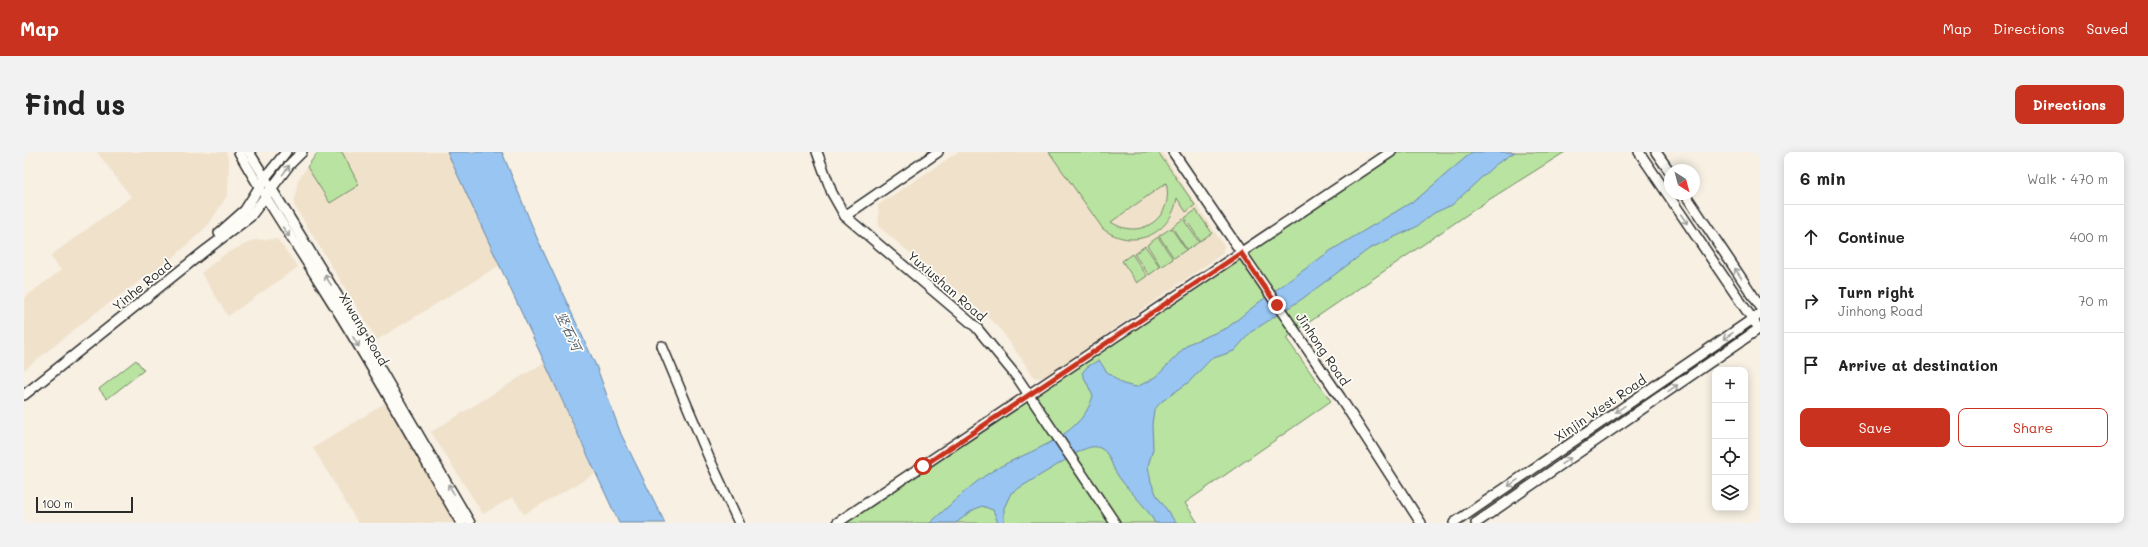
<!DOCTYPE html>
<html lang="en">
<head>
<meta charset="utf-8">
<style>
	body { margin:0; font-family:Mali,"LXGW WenKai TC",sans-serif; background:#f2f2f2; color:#222 }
	.controls { position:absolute; right:12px; bottom:12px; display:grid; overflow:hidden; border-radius:8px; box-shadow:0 2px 10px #0003 }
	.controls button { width:36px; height:36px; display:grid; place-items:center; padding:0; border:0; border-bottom:1px solid #e0e0e0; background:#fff; color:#222; font:20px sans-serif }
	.compass { position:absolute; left:1640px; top:12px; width:36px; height:36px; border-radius:50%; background:#fff; box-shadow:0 2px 10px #0003; rotate:144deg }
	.scale { position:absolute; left:12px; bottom:10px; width:97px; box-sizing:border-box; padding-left:4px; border:2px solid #2b2b2b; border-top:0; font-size:11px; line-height:14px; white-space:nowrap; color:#2b2b2b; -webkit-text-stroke:3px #fdfcf7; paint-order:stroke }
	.stop { position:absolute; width:12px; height:12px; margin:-9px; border:3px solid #c8321e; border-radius:50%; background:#fff }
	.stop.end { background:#c8321e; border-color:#fff; box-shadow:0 1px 4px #0008 }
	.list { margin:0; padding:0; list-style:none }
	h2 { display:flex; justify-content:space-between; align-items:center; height:52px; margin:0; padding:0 16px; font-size:17px }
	h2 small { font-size:13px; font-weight:400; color:#767676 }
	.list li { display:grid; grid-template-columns:26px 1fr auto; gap:12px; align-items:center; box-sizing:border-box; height:64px; padding:0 16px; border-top:1px solid #e0e0e0 }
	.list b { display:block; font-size:15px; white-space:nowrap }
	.list p { margin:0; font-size:13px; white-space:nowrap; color:#767676 }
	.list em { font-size:13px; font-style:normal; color:#767676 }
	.actions { display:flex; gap:8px; padding:12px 16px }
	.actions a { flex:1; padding:9px 0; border:1px solid #c8321e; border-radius:8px; text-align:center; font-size:14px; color:#c8321e }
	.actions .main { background:#c8321e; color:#fff }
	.icon { flex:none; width:22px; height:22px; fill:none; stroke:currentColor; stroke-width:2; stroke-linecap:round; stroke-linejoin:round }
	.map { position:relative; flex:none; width:1736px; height:371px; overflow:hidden; border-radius:8px }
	header { display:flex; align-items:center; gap:24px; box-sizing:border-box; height:56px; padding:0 20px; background:#c8321e; color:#fff }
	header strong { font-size:19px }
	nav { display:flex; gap:22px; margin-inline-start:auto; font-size:14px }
	.intro { display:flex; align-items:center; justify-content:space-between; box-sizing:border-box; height:96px; padding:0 24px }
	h1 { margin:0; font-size:28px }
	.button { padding:10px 18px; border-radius:8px; background:#c8321e; color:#fff; font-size:14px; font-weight:700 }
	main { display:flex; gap:24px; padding:0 24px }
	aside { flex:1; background:#fff; border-radius:8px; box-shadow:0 2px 10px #0003 }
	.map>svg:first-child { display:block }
	.built { fill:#f0e1cb }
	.green { fill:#b9e3a0; stroke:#728766; fill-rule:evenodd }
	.water { fill:#98c5f2; stroke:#6c87a2 }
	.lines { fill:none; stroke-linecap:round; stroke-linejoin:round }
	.secondary-casing { stroke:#2b2b2b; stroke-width:12 }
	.secondary { stroke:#fdfcf7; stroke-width:9 }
	.oneway { stroke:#9e9e9b }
	.route { stroke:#c8321e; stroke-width:5 }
	.labels { text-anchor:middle; stroke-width:3.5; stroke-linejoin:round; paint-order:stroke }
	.street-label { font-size:13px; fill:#2b2b2b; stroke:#fdfcf7 }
	.water-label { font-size:14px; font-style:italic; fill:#4c5967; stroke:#fdfcf7 }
</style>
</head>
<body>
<header>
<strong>Map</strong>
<nav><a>Map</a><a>Directions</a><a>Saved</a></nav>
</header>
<div class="intro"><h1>Find us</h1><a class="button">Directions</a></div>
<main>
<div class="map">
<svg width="1736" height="371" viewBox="0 0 1736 371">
	<rect width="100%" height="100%" fill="#f7f0e3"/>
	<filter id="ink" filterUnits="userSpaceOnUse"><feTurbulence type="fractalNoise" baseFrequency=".025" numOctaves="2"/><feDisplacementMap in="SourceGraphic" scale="8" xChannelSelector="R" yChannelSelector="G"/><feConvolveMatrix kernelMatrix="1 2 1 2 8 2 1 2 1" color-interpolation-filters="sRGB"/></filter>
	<g filter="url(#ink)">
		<g class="built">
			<polygon points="73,0 202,0 205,10 204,42 185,72 151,104 70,162 0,218 0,146 37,118 26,104 107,45"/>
			<polygon points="294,0 423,0 476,113 353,188 270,53 274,28"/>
			<polygon points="934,0 1138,0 1200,94 1198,102 1021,225 1011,226 974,174 855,75 854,53"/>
			<polygon points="253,87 274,115 204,164 177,121 201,102 230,88"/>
			<polygon points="521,210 571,322 500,362 489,345 459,362 407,280"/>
			<polygon points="363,250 433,371 334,371 289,296"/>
		</g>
		<g class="green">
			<polygon points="294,0 318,0 335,33 306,51 283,15"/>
			<path d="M1025,0H1134L1171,53L1162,60L1153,46C1147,83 1109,99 1079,77ZM1142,31C1151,64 1117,90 1087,70Z"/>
			<polygon points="1367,0 1541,0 1463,49 1262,186 1307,249 1161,351 1174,371 813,371"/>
			<polygon points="1172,58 1188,81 1176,89 1161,66"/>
			<polygon points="1159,67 1175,90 1163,98 1148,75"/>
			<polygon points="1147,76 1162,98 1150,106 1135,84"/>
			<polygon points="1134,85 1149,107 1137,115 1123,93"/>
			<polygon points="1121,94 1136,115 1125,123 1110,102"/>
			<polygon points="1108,102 1123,124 1113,131 1098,109"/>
			<polygon points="112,208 120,218 83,247 75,237"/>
		</g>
		<g class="water">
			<polygon points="423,0 478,0 513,86 573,216 597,282 641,371 595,371"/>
			<path d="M1448,0H1491L1471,13L1428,53L1410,61L1392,75L1345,97L1278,147L1227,180L1210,199L1187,207L1165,230L1137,250L1130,258L1128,272L1129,297L1124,314L1127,330L1133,344L1152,371H1131C1121,351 1102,338 1091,319C1087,311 1085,300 1076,296C1069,293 1064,296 1058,298L987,341L980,356V371H974L969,358L958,354L949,358L932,371H906C924,355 942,337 962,323C997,299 1056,290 1069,244L1058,221L1063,215L1075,208L1082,219L1099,232L1112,235L1125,229L1135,222L1164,192L1203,176L1234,151L1306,99L1393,47Z"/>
		</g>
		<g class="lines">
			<defs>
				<g id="secondary">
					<path d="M215,0C240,45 269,87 296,131C346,209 391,291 437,371"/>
					<polyline points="225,0 313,143 446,371"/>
					<polyline points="793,0 808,41 821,64 952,175 993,225 1091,371"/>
					<polyline points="1149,0 1316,245 1397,371"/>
					<polyline points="1615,0 1731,171"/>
					<polyline points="1632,0 1646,20"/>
					<polyline points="1661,42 1736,154"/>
					<polyline points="821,64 914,0"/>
					<polyline points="195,81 221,58 241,26 262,0"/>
					<polyline points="638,194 686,308 715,371"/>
					<polyline points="0,243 182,98 226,65 266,12 278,0"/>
					<polyline points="813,371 1367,0"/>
					<polyline points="1430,371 1736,162"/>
					<polyline points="1452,371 1736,176"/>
				</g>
			</defs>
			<use href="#secondary" class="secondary-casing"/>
			<use href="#secondary" class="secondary"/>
		</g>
		<defs><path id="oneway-shaft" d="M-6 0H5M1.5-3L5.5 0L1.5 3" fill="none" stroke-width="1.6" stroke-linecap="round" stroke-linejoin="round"/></defs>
		<g class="oneway">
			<use href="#oneway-shaft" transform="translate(262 18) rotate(-54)"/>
			<use href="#oneway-shaft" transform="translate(1660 67) rotate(56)"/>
			<use href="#oneway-shaft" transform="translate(262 80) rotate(56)"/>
			<use href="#oneway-shaft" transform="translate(1714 121) rotate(-124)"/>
			<use href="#oneway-shaft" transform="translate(304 128) rotate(-122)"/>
			<use href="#oneway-shaft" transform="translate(1704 184) rotate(146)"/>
			<use href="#oneway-shaft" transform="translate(332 190) rotate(59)"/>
			<use href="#oneway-shaft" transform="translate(1649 236) rotate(-34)"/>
			<use href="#oneway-shaft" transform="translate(1596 257) rotate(146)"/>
			<use href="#oneway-shaft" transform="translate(1542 309) rotate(-34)"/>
			<use href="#oneway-shaft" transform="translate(1489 331) rotate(146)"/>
			<use href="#oneway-shaft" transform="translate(427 337) rotate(-120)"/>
		</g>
	</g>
	<g class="lines" filter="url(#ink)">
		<polyline class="route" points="899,314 1217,101 1253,153"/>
	</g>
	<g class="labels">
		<g class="street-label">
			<text transform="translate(118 133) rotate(-39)" y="5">Yinhe Road</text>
			<text transform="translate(923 134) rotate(41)" y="5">Yuxiushan Road</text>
			<text transform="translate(340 177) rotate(59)" y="5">Xiwang Road</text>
			<text transform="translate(1299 197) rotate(56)" y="5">Jinhong Road</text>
			<text transform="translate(1576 256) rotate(-34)" y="5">Xinjin West Road</text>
		</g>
		<g class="water-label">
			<text transform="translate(545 179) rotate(65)" y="5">竖石河</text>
		</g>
	</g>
</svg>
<div class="controls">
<button>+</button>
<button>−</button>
<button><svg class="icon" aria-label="locate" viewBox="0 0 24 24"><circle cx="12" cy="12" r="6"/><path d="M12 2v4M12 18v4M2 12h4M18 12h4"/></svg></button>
<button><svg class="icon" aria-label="layers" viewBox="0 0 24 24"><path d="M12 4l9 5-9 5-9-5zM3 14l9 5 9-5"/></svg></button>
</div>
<svg class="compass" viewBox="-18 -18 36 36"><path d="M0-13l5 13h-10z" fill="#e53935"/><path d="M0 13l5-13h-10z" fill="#767676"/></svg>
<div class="scale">100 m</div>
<div class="stop" style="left:899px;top:314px"></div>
<div class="stop end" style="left:1253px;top:153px"></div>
</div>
<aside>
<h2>6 min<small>Walk · 470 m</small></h2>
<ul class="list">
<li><svg class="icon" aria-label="ahead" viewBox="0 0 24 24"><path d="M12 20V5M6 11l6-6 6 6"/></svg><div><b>Continue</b></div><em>400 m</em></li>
<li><svg class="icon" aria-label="right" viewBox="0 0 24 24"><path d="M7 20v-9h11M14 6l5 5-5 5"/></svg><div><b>Turn right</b><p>Jinhong Road</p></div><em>70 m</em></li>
<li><svg class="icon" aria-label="arrive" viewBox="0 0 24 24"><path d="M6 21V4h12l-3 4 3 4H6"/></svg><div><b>Arrive at destination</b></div></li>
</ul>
<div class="actions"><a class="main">Save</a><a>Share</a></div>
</aside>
</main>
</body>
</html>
